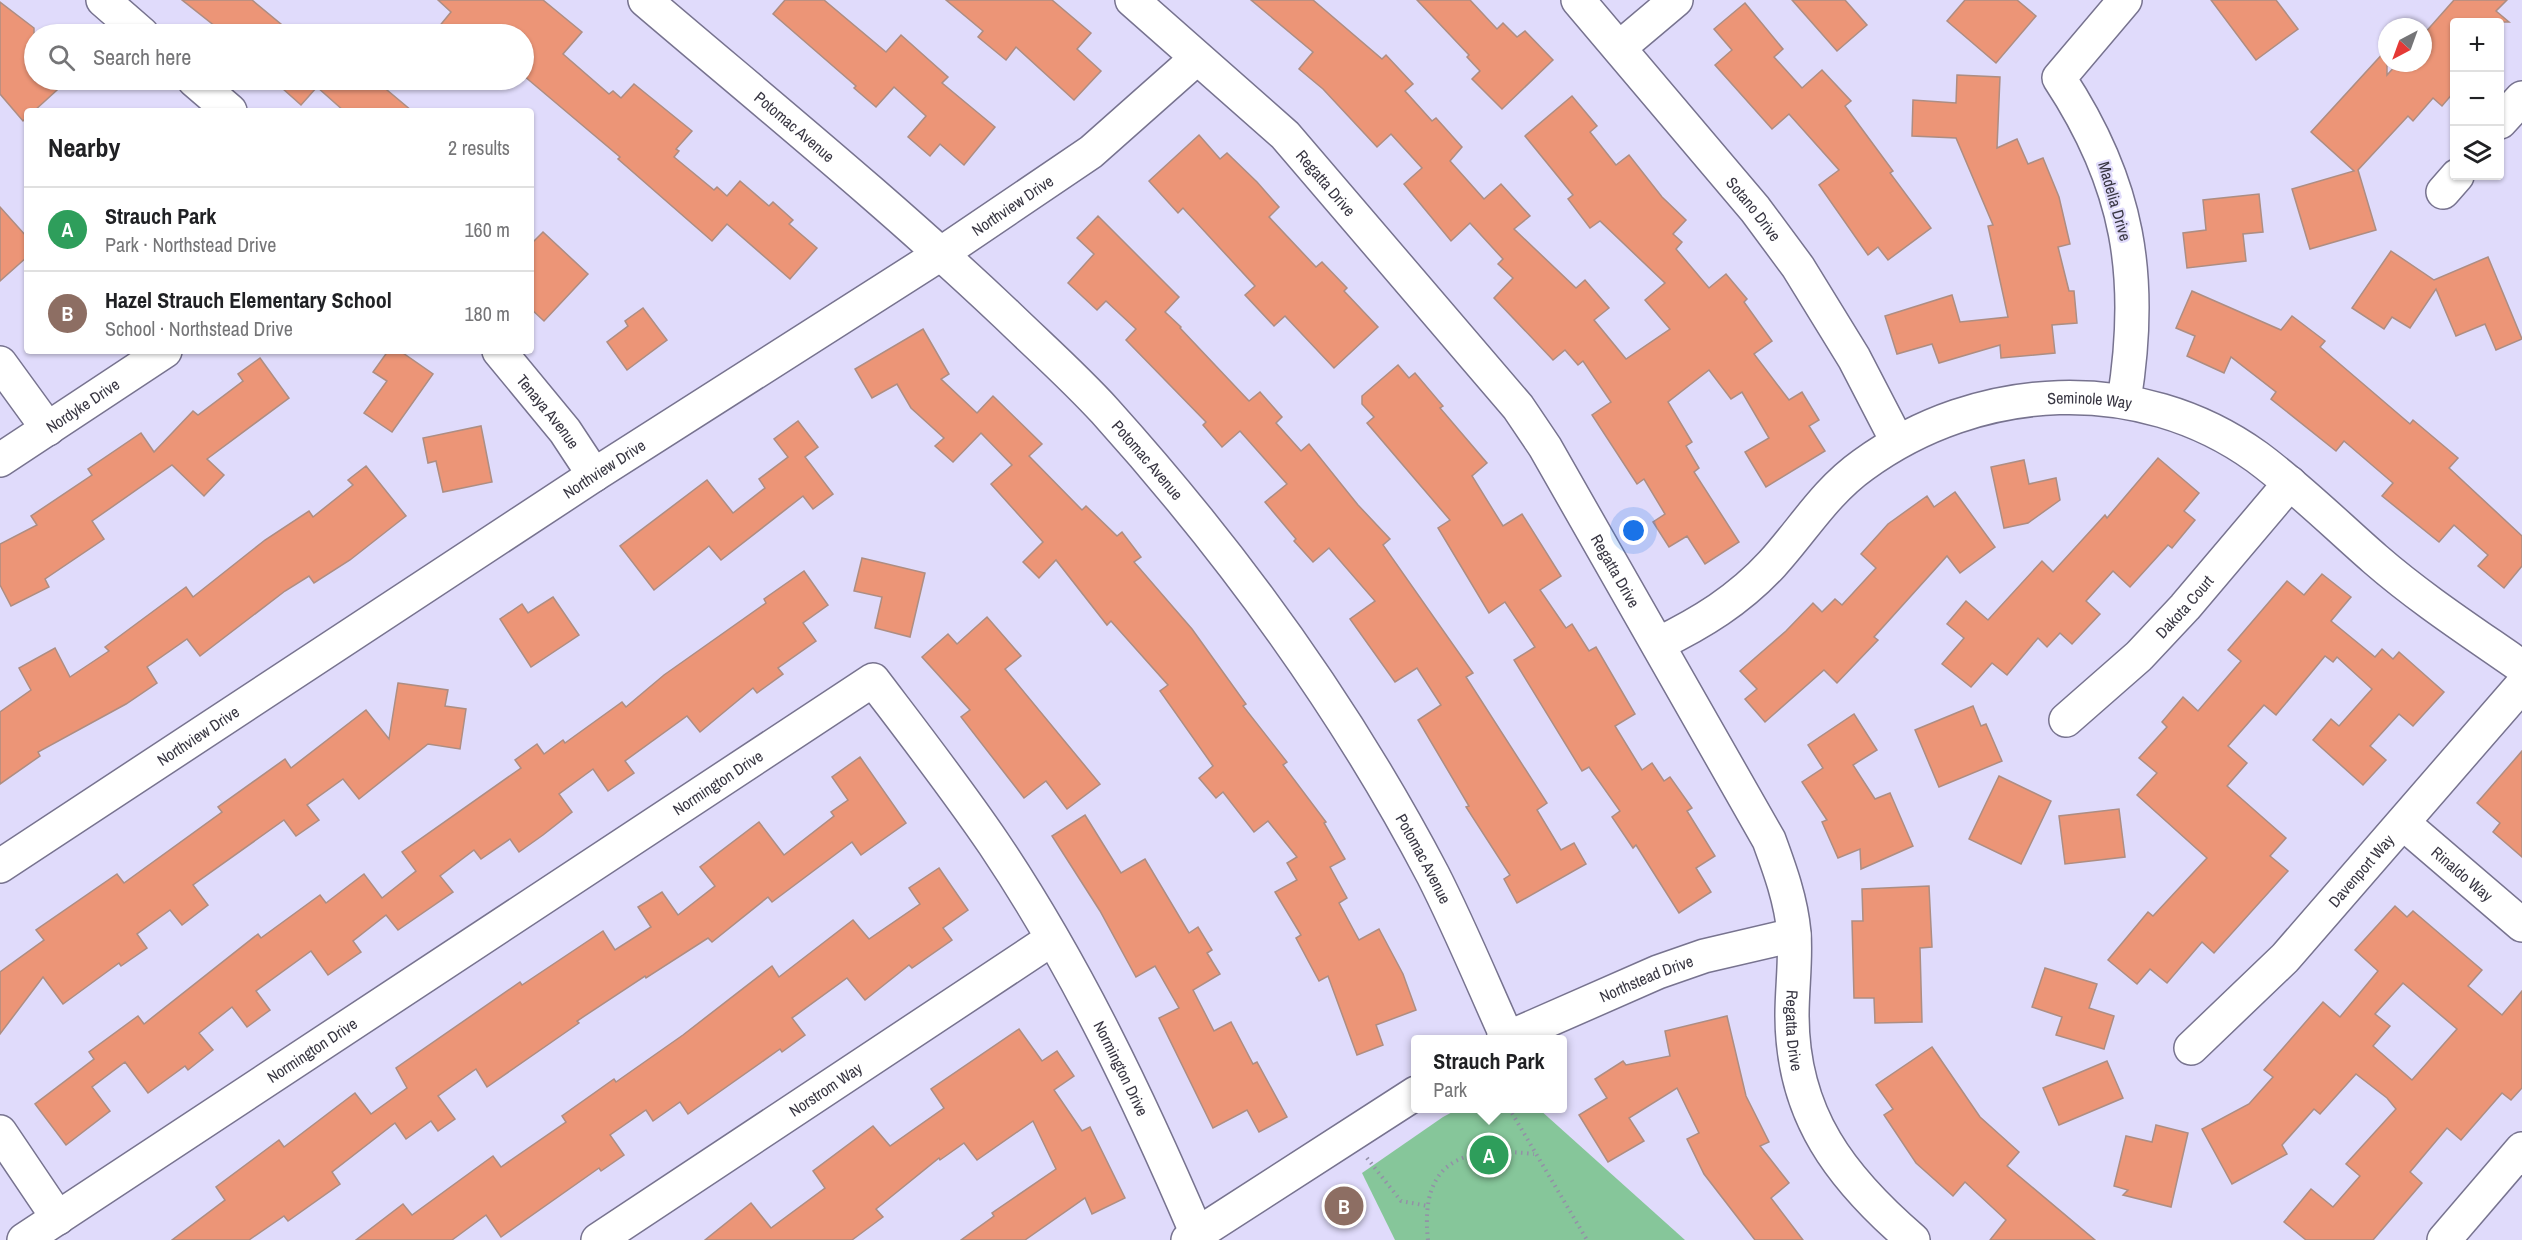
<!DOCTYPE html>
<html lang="en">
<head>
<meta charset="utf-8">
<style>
	body { margin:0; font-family:"Archivo Narrow",sans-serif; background:#f6f6f6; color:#202124 }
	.controls { position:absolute; right:18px; top:18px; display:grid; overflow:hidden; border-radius:6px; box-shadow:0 2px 4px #0004 }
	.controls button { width:54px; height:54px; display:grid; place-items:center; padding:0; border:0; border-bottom:2px solid #e0e0e0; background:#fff; color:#202124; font:30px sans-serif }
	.compass { position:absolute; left:2378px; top:18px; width:54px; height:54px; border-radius:50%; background:#fff; box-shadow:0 2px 4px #0004; rotate:221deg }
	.you { position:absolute; left:1634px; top:531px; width:21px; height:21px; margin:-15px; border:4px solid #fff; border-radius:50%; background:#1a73e8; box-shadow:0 0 0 9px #1a73e833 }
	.badge { display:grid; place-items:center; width:39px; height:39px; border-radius:50%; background:#111827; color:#fff; font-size:20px; font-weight:700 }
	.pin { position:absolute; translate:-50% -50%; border:3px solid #fff; box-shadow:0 2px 6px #0006 }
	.popup { position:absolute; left:1411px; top:1035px; width:156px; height:78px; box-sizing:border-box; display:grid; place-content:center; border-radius:6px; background:#fff; filter:drop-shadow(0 2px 4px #0005); font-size:20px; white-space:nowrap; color:#757577 }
	.popup b { font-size:22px; color:#202124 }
	.popup::after { content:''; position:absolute; left:50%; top:100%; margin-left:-12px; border:12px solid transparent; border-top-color:#fff }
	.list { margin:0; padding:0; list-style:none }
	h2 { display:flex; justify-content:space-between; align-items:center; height:78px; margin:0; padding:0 24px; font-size:26px }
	h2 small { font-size:20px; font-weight:400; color:#757577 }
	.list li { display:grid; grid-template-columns:39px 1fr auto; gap:18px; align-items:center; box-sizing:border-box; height:84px; padding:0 24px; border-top:2px solid #e0e0e0 }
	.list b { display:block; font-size:22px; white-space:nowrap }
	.list p { margin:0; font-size:20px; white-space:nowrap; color:#757577 }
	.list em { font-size:20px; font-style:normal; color:#757577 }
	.icon { flex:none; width:33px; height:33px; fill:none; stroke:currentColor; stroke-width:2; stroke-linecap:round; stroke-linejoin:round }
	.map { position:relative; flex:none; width:2522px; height:1240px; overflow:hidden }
	.search { position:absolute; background:#fff; box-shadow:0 2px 4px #0004; left:24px; top:24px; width:510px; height:66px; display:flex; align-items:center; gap:15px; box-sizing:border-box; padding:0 21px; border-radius:33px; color:#757577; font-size:22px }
	.panel { position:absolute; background:#fff; box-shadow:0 2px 4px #0004; left:24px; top:108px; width:510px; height:246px; border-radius:6px }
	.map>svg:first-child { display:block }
	.green { fill:#86c69a }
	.building { fill:#ec9577; stroke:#ad8d82; stroke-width:1.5; fill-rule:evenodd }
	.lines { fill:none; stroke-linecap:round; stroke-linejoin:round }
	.minor-casing { stroke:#77738f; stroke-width:36 }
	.path { stroke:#9390a7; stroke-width:4; stroke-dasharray:1.5 4.5; stroke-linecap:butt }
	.minor { stroke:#fff; stroke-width:33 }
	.labels { text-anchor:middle; stroke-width:4.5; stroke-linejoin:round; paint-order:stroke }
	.street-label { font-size:16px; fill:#383642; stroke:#e0dbfb }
</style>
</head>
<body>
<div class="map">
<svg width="2522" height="1240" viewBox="0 0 2522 1240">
	<rect width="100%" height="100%" fill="#e0dbfb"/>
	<polygon class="green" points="1460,1108 1539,1109 1685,1240 1395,1240 1362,1173 1443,1117"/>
	<g class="building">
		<polygon points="182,0 252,0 293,34 225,34"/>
		<polygon points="438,0 543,0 582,32 563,54 609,94 613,91 621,98 634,84 692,131 676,149 679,151 674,157 714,190 717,187 727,196 740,181 769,206 773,202 793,220 789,224 817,248 790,279 727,224 712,241 618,159 620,157 524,76 524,34 433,34 451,12"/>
		<polygon points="785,0 824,0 886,52 901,35 948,77 942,83 995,127 964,165 940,144 930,156 908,137 926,116 894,87 876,107 854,88 856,86 773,14"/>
		<polygon points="946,0 1052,0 1091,33 1077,49 1101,71 1074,100 1016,47 1006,60 978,37 983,31"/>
		<polygon points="1251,0 1313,0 1382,59 1386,55 1413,84 1405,91 1432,121 1436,118 1462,147 1450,161 1484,199 1501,184 1530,216 1514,229 1576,288 1585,280 1609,308 1594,320 1626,359 1670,329 1645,300 1665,283 1600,221 1590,228 1568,199 1573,195 1525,136 1572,96 1597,126 1590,132 1616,165 1629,155 1662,197 1686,220 1673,234 1682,242 1676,249 1709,288 1726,274 1747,299 1744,302 1772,341 1754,354 1789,400 1802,392 1819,420 1809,426 1825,451 1766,487 1745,452 1769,438 1742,392 1731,399 1709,370 1668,402 1692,442 1686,446 1699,468 1694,472 1739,542 1705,564 1687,536 1669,547 1653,522 1665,514 1644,479 1637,484 1592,415 1611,402 1583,361 1578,365 1565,350 1553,360 1494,298 1513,278 1498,264 1503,259 1470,223 1451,241 1404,184 1422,168 1391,134 1377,147 1323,89 1299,69 1313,52"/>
		<polygon points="1417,0 1470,0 1497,29 1503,23 1517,37 1525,31 1553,60 1502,109 1472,79 1480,71 1467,57 1469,55"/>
		<polygon points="1792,0 1845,0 1867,25 1837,51"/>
		<polygon points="1965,0 2017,0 2036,16 1996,63 1947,21"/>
		<polygon points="2211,0 2276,0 2298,29 2256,60"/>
		<polygon points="2454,0 2507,0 2496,11 2509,22 2454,22 2454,92 2442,106 2433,98 2413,121 2408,116 2358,170 2376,230 2310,249 2292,189 2354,171 2311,132 2387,49 2387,75 2398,63 2423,63 2423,35"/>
		<polygon points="0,2 34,28 34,80 68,80 34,111 27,111 27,117 23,121 0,94"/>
		<polygon points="1745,3 1783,49 1774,57 1802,88 1822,70 1851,101 1845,106 1893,171 1890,173 1931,228 1888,260 1878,247 1868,255 1819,185 1839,170 1789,114 1772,129 1715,65 1732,50 1714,29"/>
		<polygon points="1957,75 2000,77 1997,148 2017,139 2028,164 2043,158 2059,197 2070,244 2058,247 2069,291 2074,291 2077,323 2052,325 2055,353 2001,358 2000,345 1939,363 1932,344 1897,354 1885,316 1952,295 1960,322 2008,317 1988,226 1993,225 1956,138 1912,136 1913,100 1956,103"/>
		<polygon points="273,80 375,80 412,111 344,111 317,87 301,105"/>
		<polygon points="1199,135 1220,159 1227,153 1257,182 1279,207 1269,217 1316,267 1322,262 1347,288 1344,291 1378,327 1334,368 1285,316 1274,326 1245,295 1255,286 1183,208 1178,213 1149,181"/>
		<polygon points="2259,194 2263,232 2243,234 2246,261 2187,268 2183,233 2206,230 2203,200"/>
		<polygon points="0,207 27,237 27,257 0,281"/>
		<polygon points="1098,216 1179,297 1165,312 1181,327 1180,328 1249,401 1260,392 1282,417 1276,423 1301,451 1309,444 1358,505 1390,539 1383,545 1473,673 1466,677 1547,803 1537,810 1561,850 1574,843 1586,864 1517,903 1504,879 1510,875 1466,807 1469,806 1418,720 1441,705 1417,668 1395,682 1350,619 1375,601 1329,548 1313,562 1294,541 1296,539 1265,502 1287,484 1240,431 1222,447 1203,425 1206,422 1126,340 1136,329 1106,301 1097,310 1068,283 1094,254 1077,238"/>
		<polygon points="543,232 588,274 544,321 531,309 531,244"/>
		<polygon points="2391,251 2434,280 2488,257 2522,339 2496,350 2485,324 2456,336 2436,289 2410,328 2392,317 2384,329 2352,308"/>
		<polygon points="2192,291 2281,330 2292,316 2325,341 2320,347 2410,424 2413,420 2458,458 2449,468 2522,536 2522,566 2504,588 2478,566 2488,555 2454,525 2439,542 2382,496 2393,483 2344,441 2336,451 2271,399 2276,392 2231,357 2224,373 2187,356 2195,336 2176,328"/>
		<polygon points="643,308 667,340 627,370 607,342 628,326 625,321"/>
		<polygon points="923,329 949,374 941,379 977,413 993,396 1042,444 1029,456 1082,510 1086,506 1117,536 1122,532 1141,557 1134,562 1192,629 1246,704 1243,706 1287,762 1283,765 1326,822 1324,823 1345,859 1330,867 1347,898 1339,903 1359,940 1379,929 1403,974 1416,1010 1376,1025 1383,1045 1357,1055 1328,976 1319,981 1296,938 1301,935 1275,892 1297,880 1287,863 1297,857 1268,821 1254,832 1223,792 1216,798 1199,778 1213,766 1160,691 1168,685 1111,621 1107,625 1056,560 1039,578 1023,562 1043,542 991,484 1012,465 981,433 953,462 935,446 944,438 911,408 897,384 872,398 855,369"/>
		<polygon points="388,351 400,351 433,374 392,432 364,413 387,381 373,372"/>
		<polygon points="260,358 289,398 207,459 224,475 204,496 172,465 92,521 104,539 45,579 49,587 11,606 0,585 0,544 37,525 31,516 92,475 88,469 141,433 154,452 193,411 198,415 243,381 238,374"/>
		<polygon points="1398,365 1409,378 1415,373 1443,406 1440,408 1487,463 1472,476 1503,526 1522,514 1561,576 1540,590 1566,628 1572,624 1589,651 1596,647 1635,714 1615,726 1642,770 1652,763 1664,781 1670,777 1692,808 1687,811 1715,856 1696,868 1711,892 1679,913 1636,845 1633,848 1612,817 1620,811 1589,767 1582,771 1514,660 1535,647 1505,602 1489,613 1438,528 1450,520 1367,423 1374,417 1362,404 1362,396"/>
		<polygon points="798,421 818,447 805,457 833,494 813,509 803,496 721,560 709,546 654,590 620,546 707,480 733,513 765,488 759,479 788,457 774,439"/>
		<polygon points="481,426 492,482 443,492 436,461 428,463 423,438"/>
		<polygon points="2158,458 2199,493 2184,511 2195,520 2172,548 2168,545 2130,587 2113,571 2086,601 2100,614 2072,644 2060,633 2047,647 2038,638 2007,675 1992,663 1971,687 1942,664 1964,638 1947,624 1966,601 1988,620 2042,561 2053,572 2105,515 2107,518"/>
		<polygon points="2024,460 2029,484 2056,478 2060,500 2028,523 2004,528 1991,467"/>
		<polygon points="366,466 406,516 350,560 314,583 309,576 285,591 200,656 187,639 147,667 157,683 126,704 38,752 40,756 0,784 0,712 31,690 19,668 55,648 70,677 109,651 105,647 186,587 193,597 265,540 309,511 313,517 353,485 348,480"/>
		<polygon points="1955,492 1995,547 1960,573 1947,556 1874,637 1878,640 1837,683 1824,670 1765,722 1745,699 1757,689 1740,671 1786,631 1813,603 1822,612 1835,599 1842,605 1876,568 1861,554 1888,524 1927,496 1934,507"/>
		<polygon points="862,558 925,573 910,637 875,628 882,597 854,591"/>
		<polygon points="804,571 828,605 803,623 816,641 778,668 783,674 757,693 753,688 700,732 687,716 625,761 634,773 608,791 593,769 559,794 572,812 543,835 519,852 510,839 481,859 474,850 440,876 453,892 398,930 386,915 353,941 361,952 328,975 311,951 256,991 270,1010 247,1027 232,1007 199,1033 213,1050 188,1070 185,1066 148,1093 125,1062 92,1087 110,1111 66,1145 35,1104 94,1059 89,1052 138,1016 144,1024 258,934 261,938 320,895 326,903 364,874 382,898 416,871 402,852 521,768 515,760 537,744 544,754 563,740 565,743 622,702 626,707 664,675 766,603 764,599"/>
		<polygon points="2322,574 2351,597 2331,621 2375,657 2382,649 2393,659 2399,652 2444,692 2413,726 2399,714 2370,746 2386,760 2363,785 2313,740 2331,719 2339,726 2372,689 2337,657 2333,662 2325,656 2276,715 2264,705 2228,746 2247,763 2227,786 2286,838 2270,856 2288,871 2214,953 2202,942 2167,983 2150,969 2137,984 2108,960 2148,912 2153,916 2207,858 2137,795 2157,773 2139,758 2167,727 2162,722 2183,697 2198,711 2241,661 2228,650 2287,581 2304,595"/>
		<polygon points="553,597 579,635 531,667 500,619 522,604 528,613"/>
		<polygon points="987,617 1021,656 1005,669 1100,784 1067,809 1046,781 1024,798 961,717 970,710 922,657 948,634 957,644"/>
		<polygon points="398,683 448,690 445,706 466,709 460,749 428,744 359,799 343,779 307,805 319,820 296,836 284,820 193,885 208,905 182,925 170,910 137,934 147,948 121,966 119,963 63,1004 43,977 0,1034 0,972 44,940 36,930 117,874 124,883 222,812 218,807 285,759 291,768 366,710 389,739"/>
		<polygon points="1973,706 1981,726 1986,724 2002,761 1939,787 1915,730"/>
		<polygon points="1854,714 1877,750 1853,765 1875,799 1890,793 1913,846 1861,869 1860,849 1838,858 1822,822 1827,820 1802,782 1823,768 1808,745"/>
		<polygon points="2522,751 2522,857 2493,832 2500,823 2477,803"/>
		<polygon points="860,757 906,823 861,855 852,842 772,902 768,897 712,942 708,938 646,978 645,976 577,1021 579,1023 487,1087 476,1069 438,1096 455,1119 438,1131 431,1121 406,1139 395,1123 332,1172 340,1184 288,1221 284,1216 249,1240 172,1240 225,1200 216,1187 279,1140 284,1147 355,1093 371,1114 407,1088 396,1068 520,982 522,985 603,931 615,950 651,927 638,907 662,892 678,915 715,886 700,867 759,822 784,855 834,816 831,812 848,800 832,777"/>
		<polygon points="1999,776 2051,801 2021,864 1969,839"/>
		<polygon points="2119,809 2125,857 2065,864 2059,816"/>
		<polygon points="1085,815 1121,873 1145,859 1189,933 1198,927 1212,950 1207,953 1220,974 1193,990 1214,1031 1231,1022 1253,1064 1257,1062 1287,1117 1259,1132 1247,1110 1213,1128 1159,1018 1179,1008 1155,966 1136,977 1100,911 1052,836"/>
		<polygon points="939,868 968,910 943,928 952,940 912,968 909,965 865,1000 847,978 792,1018 805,1035 782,1052 780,1049 688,1114 680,1102 653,1121 646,1110 610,1135 624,1155 601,1171 599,1168 501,1237 486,1215 452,1240 356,1240 403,1204 412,1215 493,1156 501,1167 566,1122 562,1116 614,1079 616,1082 683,1035 772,966 779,977 853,920 869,939 920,904 909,888"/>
		<polygon points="1929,886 1932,947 1920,948 1922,1022 1875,1023 1874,998 1854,998 1852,921 1863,921 1862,889"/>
		<path d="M2395,906L2407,917L2413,911L2482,970L2468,986L2502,1015L2522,991V1088L2511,1100L2502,1093L2461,1140L2447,1128L2410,1172L2422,1183L2373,1240H2306L2284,1222L2311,1189L2333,1207L2360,1176L2346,1164L2396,1109L2387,1098L2356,1074L2320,1114L2314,1109L2282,1145L2287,1154L2232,1184L2202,1129L2249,1104L2273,1077L2264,1070L2323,1002L2340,1017L2378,971L2355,950ZM2403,983L2457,1029L2412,1080L2373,1046L2390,1026L2375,1014Z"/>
		<polygon points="2045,968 2097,984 2089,1008 2114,1016 2104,1049 2056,1035 2062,1017 2032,1007"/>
		<polygon points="1727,1016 1746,1096 1769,1142 1760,1146 1789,1183 1771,1198 1803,1240 1755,1240 1704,1174 1687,1139 1699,1133 1677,1088 1629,1118 1644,1141 1608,1162 1579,1115 1607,1098 1595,1079 1623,1061 1626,1065 1670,1056 1665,1031"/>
		<polygon points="1019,1029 1042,1061 1057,1051 1074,1076 1054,1090 1082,1131 1090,1127 1125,1198 1092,1214 1085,1198 1025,1240 961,1240 994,1216 992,1213 1056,1169 1033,1121 977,1160 964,1143 940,1160 939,1158 876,1209 883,1217 852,1240 705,1240 751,1203 771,1228 825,1188 813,1171 873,1126 890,1146 944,1108 931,1089"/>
		<polygon points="1932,1047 1980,1117 2019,1152 2007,1166 2095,1240 1990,1240 2006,1220 1965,1182 1953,1196 1916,1163 1884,1115 1893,1109 1876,1085"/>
		<polygon points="2107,1061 2123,1098 2059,1125 2043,1088"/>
		<polygon points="2156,1125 2188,1133 2171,1207 2123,1195 2128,1190 2114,1186 2126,1136 2152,1142"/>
	</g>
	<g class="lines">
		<defs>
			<g id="minor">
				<polyline points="103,0 142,34"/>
				<path id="s1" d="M645,0C767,104 891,205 1007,315C1040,347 1075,378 1105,411C1232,552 1345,707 1433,875C1460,928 1483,984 1507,1037"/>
				<path id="s2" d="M1132,0L1285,135L1518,407L1545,447L1769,840C1780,870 1791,900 1794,933C1796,960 1792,988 1792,1015C1792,1115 1841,1178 1913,1240"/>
				<path id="s3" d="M1578,0L1755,209L1798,267L1854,358L1897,441"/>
				<polyline points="1619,48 1676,0"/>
				<polyline points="194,80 230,111"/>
				<polyline points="2500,122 2522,98"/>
				<polyline points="2443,192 2457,176"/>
				<path id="s4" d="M499,351L565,431L594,475"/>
				<polyline points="0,363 48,429"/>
				<path d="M2124,401C2144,277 2129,184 2059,78L2125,0"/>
				<path id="s5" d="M0,460L165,351"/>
				<path id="s6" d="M1658,644C1701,623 1739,600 1772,564C1803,530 1825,492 1863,465C1978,381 2139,372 2257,457C2299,488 2336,525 2375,559C2421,599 2472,632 2522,667"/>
				<path id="s7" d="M2066,720L2139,656L2185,607L2290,483"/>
				<path id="s8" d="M2403,823L2522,925"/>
				<path id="s9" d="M0,866L594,475L942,253L1091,152L1197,58"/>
				<path id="s10" d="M1503,1040L1658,972L1704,956L1794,935"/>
				<path id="s11" d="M2191,1048L2285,958L2522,685"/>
				<polyline points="0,1132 58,1218"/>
				<path id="s12" d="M24,1240L873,680C914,734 956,788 994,844C1076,966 1139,1099 1197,1234"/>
				<path id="s13" d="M598,1240L1052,939"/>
				<polyline points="1188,1240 1416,1093"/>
				<polyline points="2444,1240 2522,1149"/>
			</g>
		</defs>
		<use href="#minor" class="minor-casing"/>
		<g class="path">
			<polyline points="1509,1108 1587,1240"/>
			<polyline points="1367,1158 1401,1201 1428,1206"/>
			<path d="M1428,1240C1419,1158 1466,1146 1534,1154"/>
		</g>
		<use href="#minor" class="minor"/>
	</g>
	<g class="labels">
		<g class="street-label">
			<text dy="6" stroke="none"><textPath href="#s1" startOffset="196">Potomac Avenue</textPath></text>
			<text dy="6" stroke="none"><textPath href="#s2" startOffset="267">Regatta Drive</textPath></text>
			<text transform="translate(2115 201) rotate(74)" y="6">Madelia Drive</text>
			<text dy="6" stroke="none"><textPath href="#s9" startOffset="1209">Northview Drive</textPath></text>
			<text dy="6" stroke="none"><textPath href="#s3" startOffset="273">Sotano Drive</textPath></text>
			<text dy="6" stroke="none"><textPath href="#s6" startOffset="516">Seminole Way</textPath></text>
			<text dy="6" stroke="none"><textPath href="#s5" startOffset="99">Nordyke Drive</textPath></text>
			<text dy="6" stroke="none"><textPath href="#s4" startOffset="78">Tenaya Avenue</textPath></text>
			<text dy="6" stroke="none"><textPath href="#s1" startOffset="682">Potomac Avenue</textPath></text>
			<text dy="6" stroke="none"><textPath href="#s9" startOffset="723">Northview Drive</textPath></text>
			<text dy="6" stroke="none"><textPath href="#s2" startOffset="753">Regatta Drive</textPath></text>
			<text dy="6" stroke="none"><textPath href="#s7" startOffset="164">Dakota Court</textPath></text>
			<text dy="6" stroke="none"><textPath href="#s9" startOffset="237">Northview Drive</textPath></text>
			<text dy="6" stroke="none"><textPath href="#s12" startOffset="831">Normington Drive</textPath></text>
			<text dy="6" stroke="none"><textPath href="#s1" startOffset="1168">Potomac Avenue</textPath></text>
			<text dy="6" stroke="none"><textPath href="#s11" startOffset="246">Davenport Way</textPath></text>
			<text dy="6" stroke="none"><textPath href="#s8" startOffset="78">Rinaldo Way</textPath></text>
			<text dy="6" stroke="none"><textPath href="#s10" startOffset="156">Northstead Drive</textPath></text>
			<text dy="6" stroke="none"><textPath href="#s2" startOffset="1257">Regatta Drive</textPath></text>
			<text dy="6" stroke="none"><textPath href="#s12" startOffset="345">Normington Drive</textPath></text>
			<text dy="6" stroke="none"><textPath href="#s12" startOffset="1479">Normington Drive</textPath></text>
			<text dy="6" stroke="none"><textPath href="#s13" startOffset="273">Norstrom Way</textPath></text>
		</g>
	</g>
</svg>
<div class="controls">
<button>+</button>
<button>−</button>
<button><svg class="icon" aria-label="layers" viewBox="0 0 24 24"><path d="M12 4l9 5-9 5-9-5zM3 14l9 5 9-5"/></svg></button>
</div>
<svg class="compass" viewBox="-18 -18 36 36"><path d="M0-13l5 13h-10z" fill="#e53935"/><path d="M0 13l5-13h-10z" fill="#757577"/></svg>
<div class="you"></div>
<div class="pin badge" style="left:1489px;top:1155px;background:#2e9e5b">A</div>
<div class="popup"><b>Strauch Park</b>Park</div>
<div class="pin badge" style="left:1344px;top:1206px;background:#8d6e63">B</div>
<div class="search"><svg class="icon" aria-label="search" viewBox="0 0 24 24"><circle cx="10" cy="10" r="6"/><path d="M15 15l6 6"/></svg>Search here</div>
<section class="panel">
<h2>Nearby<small>2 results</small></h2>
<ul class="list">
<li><span class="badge" style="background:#2e9e5b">A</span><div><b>Strauch Park</b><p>Park · Northstead Drive</p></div><em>160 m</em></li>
<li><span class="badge" style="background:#8d6e63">B</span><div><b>Hazel Strauch Elementary School</b><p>School · Northstead Drive</p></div><em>180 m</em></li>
</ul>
</section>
</div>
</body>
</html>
